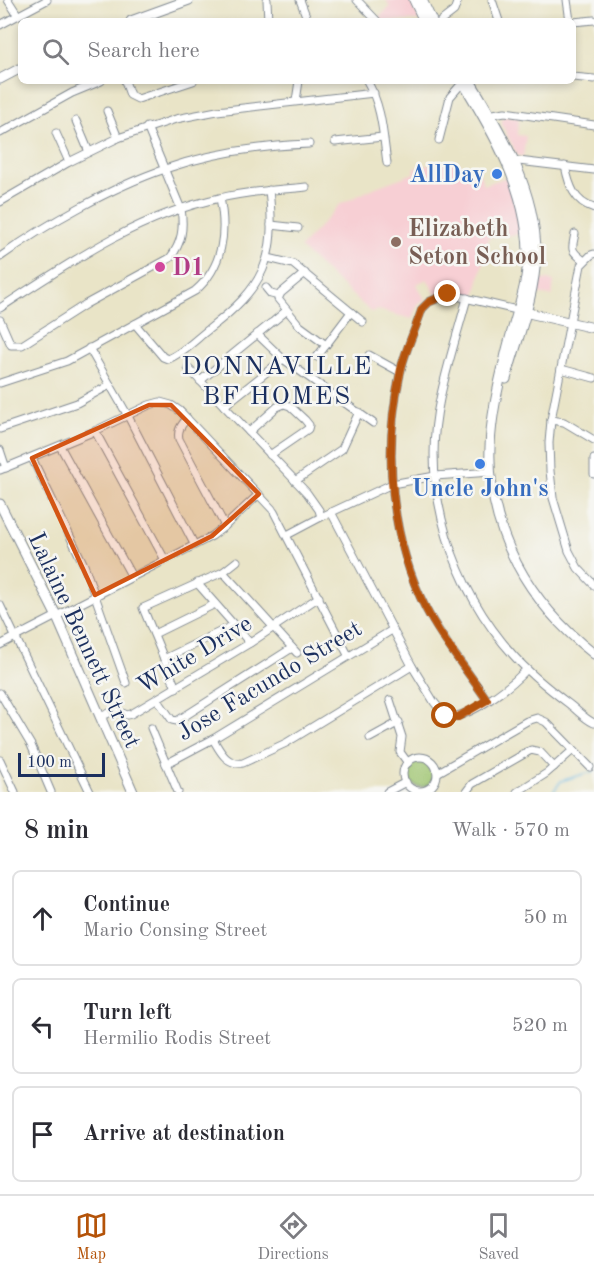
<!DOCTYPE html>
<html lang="en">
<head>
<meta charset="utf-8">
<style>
	body { margin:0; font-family:"Old Standard TT",serif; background:#f2f2f3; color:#2b2b33 }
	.scale { position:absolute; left:18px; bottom:15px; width:87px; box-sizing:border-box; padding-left:6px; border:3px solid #1b2f5e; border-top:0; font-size:16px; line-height:21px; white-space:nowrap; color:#1b2f5e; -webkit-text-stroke:4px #f6f6f2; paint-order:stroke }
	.stop { position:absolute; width:18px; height:18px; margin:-14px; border:4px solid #b45309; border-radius:50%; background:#fff }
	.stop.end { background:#b45309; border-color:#fff; box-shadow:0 2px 6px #0008 }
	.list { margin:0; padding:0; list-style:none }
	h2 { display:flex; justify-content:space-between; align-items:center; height:78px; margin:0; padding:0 24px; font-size:26px }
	h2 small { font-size:20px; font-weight:400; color:#7c7c81 }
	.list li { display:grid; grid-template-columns:39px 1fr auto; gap:18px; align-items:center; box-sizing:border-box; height:96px; margin:0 12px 12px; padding:0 12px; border:2px solid #e1e1e2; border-radius:9px }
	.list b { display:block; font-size:22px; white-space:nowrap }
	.list p { margin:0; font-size:20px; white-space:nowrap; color:#7c7c81 }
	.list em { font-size:20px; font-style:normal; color:#7c7c81 }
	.icon { flex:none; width:33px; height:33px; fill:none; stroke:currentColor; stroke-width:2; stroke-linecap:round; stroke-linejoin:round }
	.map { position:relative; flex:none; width:594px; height:792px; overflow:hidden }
	.search { position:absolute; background:#fff; box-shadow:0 3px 9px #0003; left:18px; right:18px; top:18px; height:66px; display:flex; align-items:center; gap:15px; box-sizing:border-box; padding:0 21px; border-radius:9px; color:#7c7c81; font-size:22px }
	.sheet { height:402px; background:#fff }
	nav { display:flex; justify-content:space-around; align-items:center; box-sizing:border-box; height:84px; border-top:2px solid #e1e1e2; background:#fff; font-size:16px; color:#7c7c81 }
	nav a { display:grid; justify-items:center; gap:3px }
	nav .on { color:#b45309 }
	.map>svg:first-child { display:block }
	.built { fill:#f7cfd4 }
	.green { fill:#9ec46f; stroke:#5c7a66; stroke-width:1.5 }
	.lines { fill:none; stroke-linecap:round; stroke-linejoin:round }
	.stream { stroke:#69b8e3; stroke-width:1.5 }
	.street-casing { stroke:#828a92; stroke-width:9 }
	.secondary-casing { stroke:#828a92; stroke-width:11 }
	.street { stroke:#fff; stroke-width:7 }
	.secondary { stroke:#fff; stroke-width:9 }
	.route { stroke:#b45309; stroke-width:8 }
	.marked { fill:#d45514; fill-opacity:0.2; stroke:#d45514; stroke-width:4.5; stroke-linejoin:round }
	.shop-dot { fill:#3f7fe0; stroke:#f6f6f2; stroke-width:2 }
	.education-dot { fill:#8d6e63; stroke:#f6f6f2; stroke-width:2 }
	.hotel-dot { fill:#d1479c; stroke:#f6f6f2; stroke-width:2 }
	.labels { text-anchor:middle; stroke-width:5; stroke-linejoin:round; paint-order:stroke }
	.shop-label { font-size:24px; font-weight:bold; fill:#366cbe; stroke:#f6f6f2; text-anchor:end }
	.education-label { font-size:24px; font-weight:bold; fill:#785e54; stroke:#f6f6f2; text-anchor:start }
	.hotel-label { font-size:24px; font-weight:bold; fill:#b23c85; stroke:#f6f6f2; text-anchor:start }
	.street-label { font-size:24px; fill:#1b2f5e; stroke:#f6f6f2 }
	.neighbourhood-label { font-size:26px; letter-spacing:1.5px; fill:#1b2f5e; stroke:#f6f6f2 }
</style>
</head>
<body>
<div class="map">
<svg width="594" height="792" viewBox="0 0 594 792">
	<rect width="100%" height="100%" fill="#f6f6f2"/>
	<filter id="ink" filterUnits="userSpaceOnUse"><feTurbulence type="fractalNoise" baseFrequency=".0167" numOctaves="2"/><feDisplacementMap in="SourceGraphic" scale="12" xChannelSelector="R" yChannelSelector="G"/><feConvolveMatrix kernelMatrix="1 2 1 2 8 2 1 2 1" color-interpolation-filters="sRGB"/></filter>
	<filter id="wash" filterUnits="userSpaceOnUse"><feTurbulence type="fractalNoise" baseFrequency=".008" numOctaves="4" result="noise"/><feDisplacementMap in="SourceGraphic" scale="24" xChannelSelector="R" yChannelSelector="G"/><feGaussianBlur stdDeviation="1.35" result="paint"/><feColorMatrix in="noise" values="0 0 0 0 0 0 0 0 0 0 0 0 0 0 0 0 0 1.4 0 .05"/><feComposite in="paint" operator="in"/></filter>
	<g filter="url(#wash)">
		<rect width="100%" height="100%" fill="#e9e4c7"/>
		<g class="built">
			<polygon points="386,0 410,0 420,21 382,21 379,17 390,7"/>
			<polygon points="505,116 519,118 517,135 526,136 523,157 517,155 502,125 502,119"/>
			<polygon points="456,160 468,171 478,170 484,185 507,177 517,207 522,234 489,237 475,297 447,290 436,295 427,279 417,284 425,300 418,304 412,319 378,310 371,312 300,248 339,205 376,187 414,173 414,168"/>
			<polygon points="538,279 554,281 552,296 535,294"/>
		</g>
		<circle class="green" cx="421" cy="773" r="14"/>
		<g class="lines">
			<polyline class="stream" points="553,792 561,781 594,771"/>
		</g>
	</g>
	<g filter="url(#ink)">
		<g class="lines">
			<defs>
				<g id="street">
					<polyline points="8,0 17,14"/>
					<polyline points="267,0 268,21"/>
					<polyline points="300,0 308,21"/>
					<polyline points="357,0 377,21"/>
					<polyline points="492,0 499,21"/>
					<polyline points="567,0 570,21"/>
					<polyline points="441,21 454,11 458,0"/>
					<polyline points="573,22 594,20"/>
					<polyline points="0,25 47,0"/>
					<polyline points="573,77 594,79"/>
					<polyline points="125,81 130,95 138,99 193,81"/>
					<path d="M367,81C382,106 383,134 387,163"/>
					<polyline points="296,101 299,81"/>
					<polyline points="107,111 118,138"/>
					<polyline points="487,115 505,112 594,125"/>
					<polyline points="76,121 89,152"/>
					<polyline points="0,133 72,93 101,81"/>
					<polyline points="56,133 69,162"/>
					<polyline points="439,140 450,97 464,81"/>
					<polyline points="335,142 383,137"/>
					<polyline points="510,160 594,170"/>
					<path d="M565,166C569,185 574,202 594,208"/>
					<polyline points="0,202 69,162 118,138 176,119 217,111 374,93"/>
					<polyline points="271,225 298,228"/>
					<path d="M575,234C571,251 571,250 584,261"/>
					<polyline points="594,254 591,255 581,265 551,420 549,443 550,471 553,498 569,551 578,568 594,585"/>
					<path d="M0,257C46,224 112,187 165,169C211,153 262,146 309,144"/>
					<polyline points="268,258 293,264 363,322"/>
					<polyline points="305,273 281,293 278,299 300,326 326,345"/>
					<polyline points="266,288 271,294 279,296"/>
					<path d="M467,298C458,332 447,365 440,399C420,490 453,588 514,656C530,674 549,689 569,704C577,710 585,719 594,723"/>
					<path d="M0,308C69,263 138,215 220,198C248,191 278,190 306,187"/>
					<path d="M0,320L11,345H22L86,304L170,258C182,243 184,228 181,209L147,127"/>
					<polyline points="274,321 286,311"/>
					<path d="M135,324L163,357L168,359C183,353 196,339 209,329C264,287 277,260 269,190"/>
					<polyline points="257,334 283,359 373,423"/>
					<polyline points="89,348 128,416 194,544"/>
					<polyline points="369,355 400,372"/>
					<polyline points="317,357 351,312"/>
					<polyline points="188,368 307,493 319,510 321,517"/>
					<polyline points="561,369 594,378"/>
					<polyline points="200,381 271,323"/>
					<path d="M0,383L67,361L195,291C223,267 227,232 220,198"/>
					<polyline points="224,406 283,359"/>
					<path d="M187,418C182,425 177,429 179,439L225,526"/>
					<polyline points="551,420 564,422 594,440"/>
					<polyline points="0,429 77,403 110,385"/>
					<polyline points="95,431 165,560"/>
					<polyline points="249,432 277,407 284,404 290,406 305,420 309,425 308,429 270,455"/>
					<polyline points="60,446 132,577"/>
					<polyline points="0,450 6,468"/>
					<polyline points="32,458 84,565 126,683"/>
					<polyline points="594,459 594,474"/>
					<polyline points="0,470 95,431 149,405 160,402 171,405 180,411 272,509"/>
					<polyline points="295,481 342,449 359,412"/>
					<polyline points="274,512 348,655"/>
					<path d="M331,512L412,666L434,702L445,716C466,722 512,685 526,670"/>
					<polyline points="287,535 321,517 392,484 435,476 491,472"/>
					<polyline points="223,572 297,653"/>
					<polyline points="197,583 250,643"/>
					<polyline points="0,605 90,792"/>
					<polyline points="154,634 215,604"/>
					<polyline points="0,645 212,536 225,526 259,494"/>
					<polyline points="164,659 234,625"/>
					<polyline points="176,688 143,608 223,572 237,561"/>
					<polyline points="0,693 31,745 51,792"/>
					<polyline points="157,699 172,720 177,721 292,648"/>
					<polyline points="390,700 402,737 400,752 408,763"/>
					<path d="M487,700C467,670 443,641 426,609C390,537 383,452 400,374C404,352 415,331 422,309L429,302L448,294L517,310"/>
					<polyline points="100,717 116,710 127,715 131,714 250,643 319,597"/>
					<polyline points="151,728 178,792"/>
					<polyline points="370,738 399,722"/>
					<path d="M213,739C220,751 226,765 243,763L286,743L412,666"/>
					<circle cx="420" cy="774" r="17"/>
					<polyline points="0,760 15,792"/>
					<polyline points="166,764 213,739 392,630"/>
					<polyline points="437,773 527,721 537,718 546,722 590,767"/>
					<polyline points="387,792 406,782"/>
					<polyline points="466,792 472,784 531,750 540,752 554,767"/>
					<polyline points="517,792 547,773 573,750"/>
				</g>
				<g id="secondary">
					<polyline points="414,0 424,21"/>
					<polyline points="422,0 432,21"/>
					<polyline points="131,21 189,0"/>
					<polyline points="0,79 21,68"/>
					<path d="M462,81C494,133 527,190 528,252C529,286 512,325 505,358C498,387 491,417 490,447C487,532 529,603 594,654"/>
					<path d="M470,81C502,133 536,191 536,254C535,296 517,339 506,379"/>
					<polyline points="520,311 594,328"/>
					<polyline points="0,504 56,615 133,792"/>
				</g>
			</defs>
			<use href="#street" class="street-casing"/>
			<use href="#secondary" class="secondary-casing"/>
			<use href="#street" class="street"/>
			<use href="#secondary" class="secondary"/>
		</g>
	</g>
	<g class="lines" filter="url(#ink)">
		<path class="route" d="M445,716L458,717L487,700C467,670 443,642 426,609C390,538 383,452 400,374C404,352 415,331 422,309L429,302L448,294"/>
	</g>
	<path class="marked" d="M149,405H171L259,494L212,536L95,595L32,458Z"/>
	<g class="shop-dot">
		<circle cx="497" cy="174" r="6"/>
		<circle cx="480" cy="464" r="6"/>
	</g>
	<circle class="education-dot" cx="396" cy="242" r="6"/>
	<circle class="hotel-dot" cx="160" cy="267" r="6"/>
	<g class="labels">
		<g class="shop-label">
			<text x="485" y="182">AllDay</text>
			<text x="480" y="496" text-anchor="middle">Uncle John's</text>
		</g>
		<g class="education-label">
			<text x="408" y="236">Elizabeth<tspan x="408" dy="28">Seton School</tspan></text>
		</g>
		<g class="hotel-label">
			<text x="172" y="275">D1</text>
		</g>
		<g class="street-label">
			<text transform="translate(85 640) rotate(65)" y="8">Lalaine Bennett Street</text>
			<text transform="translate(194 654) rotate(-31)" y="8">White Drive</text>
			<text transform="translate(269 680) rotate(-31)" y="8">Jose Facundo Street</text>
		</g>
		<g class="neighbourhood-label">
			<text x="277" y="374">DONNAVILLE<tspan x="277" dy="30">BF HOMES</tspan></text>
		</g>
	</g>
</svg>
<div class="scale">100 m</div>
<div class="stop" style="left:445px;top:716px"></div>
<div class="stop end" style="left:448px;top:294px"></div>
<div class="search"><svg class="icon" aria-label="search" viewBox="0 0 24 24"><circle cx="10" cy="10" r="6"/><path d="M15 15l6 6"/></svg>Search here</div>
</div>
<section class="sheet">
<h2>8 min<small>Walk · 570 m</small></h2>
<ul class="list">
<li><svg class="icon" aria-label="ahead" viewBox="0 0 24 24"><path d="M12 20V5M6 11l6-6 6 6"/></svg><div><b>Continue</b><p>Mario Consing Street</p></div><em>50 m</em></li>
<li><svg class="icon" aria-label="left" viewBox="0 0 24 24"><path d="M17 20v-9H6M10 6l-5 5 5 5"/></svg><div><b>Turn left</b><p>Hermilio Rodis Street</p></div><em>520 m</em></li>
<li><svg class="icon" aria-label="arrive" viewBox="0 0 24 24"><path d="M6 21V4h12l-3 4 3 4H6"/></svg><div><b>Arrive at destination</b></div></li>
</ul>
</section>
<nav>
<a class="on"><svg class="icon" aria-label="map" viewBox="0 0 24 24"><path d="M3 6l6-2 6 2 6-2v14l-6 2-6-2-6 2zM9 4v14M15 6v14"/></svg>Map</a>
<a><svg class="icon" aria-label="directions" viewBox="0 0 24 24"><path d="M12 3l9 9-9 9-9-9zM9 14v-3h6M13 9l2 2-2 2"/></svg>Directions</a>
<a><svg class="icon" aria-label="saved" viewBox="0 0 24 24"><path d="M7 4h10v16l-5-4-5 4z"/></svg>Saved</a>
</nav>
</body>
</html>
